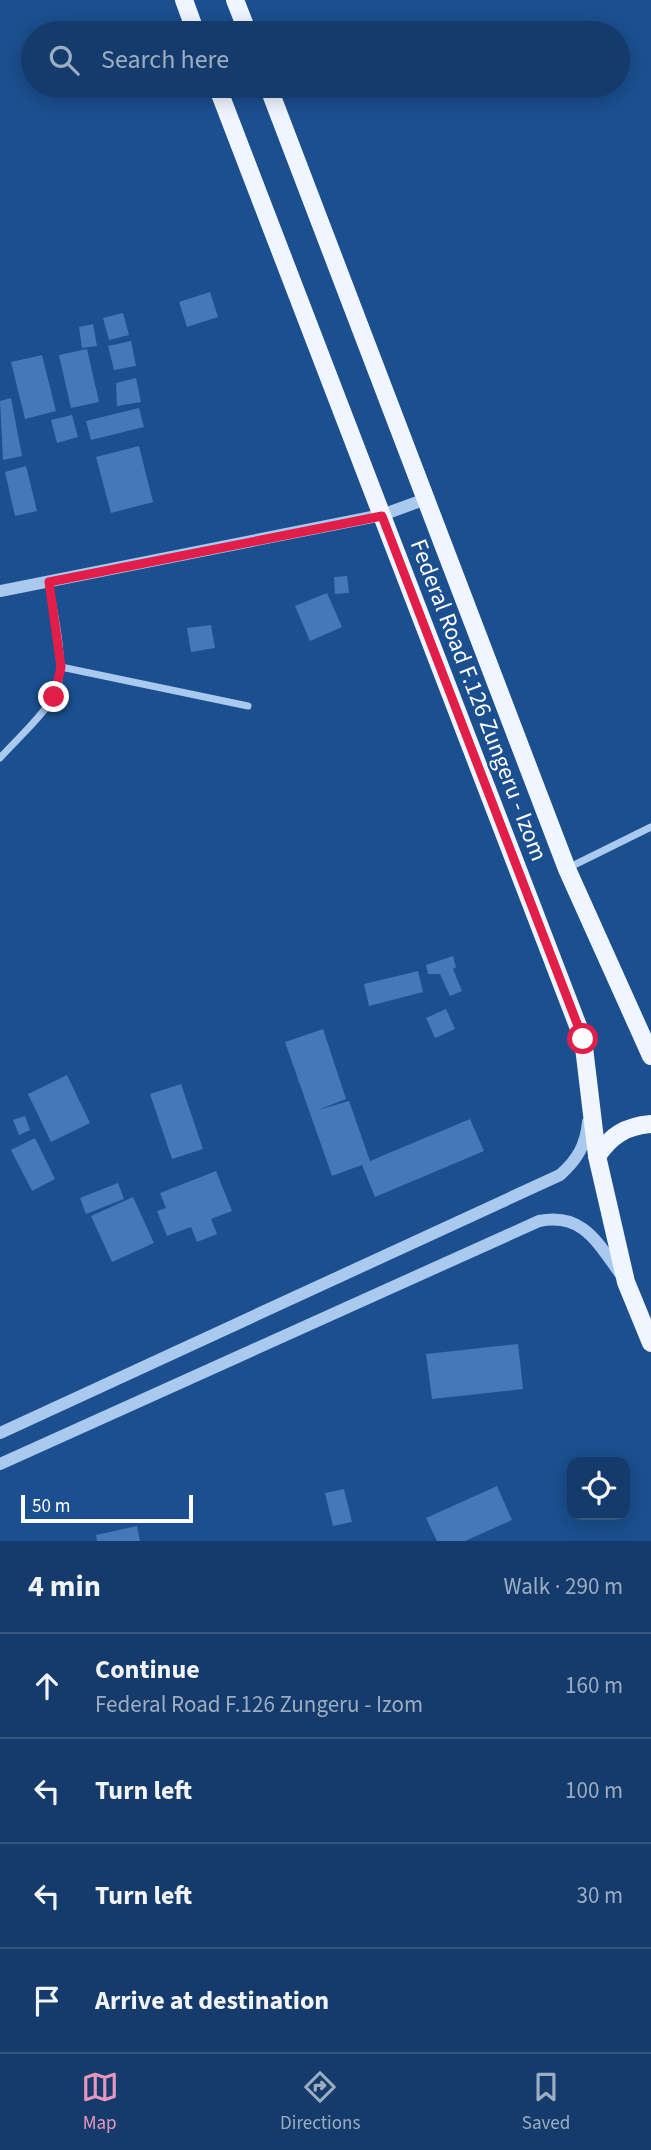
<!DOCTYPE html>
<html lang="en">
<head>
<meta charset="utf-8">
<style>
	body { margin:0; font-family:"Source Sans 3",sans-serif; background:#1d4271; color:#f1f3f6 }
	.controls { position:absolute; right:21px; bottom:21px; display:grid; overflow:hidden; border-radius:14px; box-shadow:0 4px 18px #0003 }
	.controls button { width:63px; height:63px; display:grid; place-items:center; padding:0; border:0; border-bottom:2px solid #33557e; background:#143b6b; color:#f1f3f6; font:35px sans-serif }
	.scale { position:absolute; left:21px; bottom:18px; width:172px; box-sizing:border-box; padding-left:7px; border:4px solid #fff; border-top:0; font-size:19px; line-height:24px; white-space:nowrap; color:#fff; -webkit-text-stroke:5px #1b4f8f; paint-order:stroke }
	.stop { position:absolute; width:21px; height:21px; margin:-16px; border:5px solid #e11d48; border-radius:50%; background:#fff }
	.stop.end { background:#e11d48; border-color:#fff; box-shadow:0 2px 7px #0008 }
	.list { margin:0; padding:0; list-style:none }
	h2 { display:flex; justify-content:space-between; align-items:center; height:91px; margin:0; padding:0 28px; font-size:30px }
	h2 small { font-size:23px; font-weight:400; color:#9dadc1 }
	.list li { display:grid; grid-template-columns:46px 1fr auto; gap:21px; align-items:center; box-sizing:border-box; height:105px; padding:0 28px; border-top:2px solid #33557e }
	.list b { display:block; font-size:26px; white-space:nowrap }
	.list p { margin:0; font-size:23px; white-space:nowrap; color:#9dadc1 }
	.list em { font-size:23px; font-style:normal; color:#9dadc1 }
	.icon { flex:none; width:38px; height:38px; fill:none; stroke:currentColor; stroke-width:2; stroke-linecap:round; stroke-linejoin:round }
	.map { position:relative; flex:none; width:651px; height:1541px; overflow:hidden }
	.search { position:absolute; background:#143b6b; box-shadow:0 4px 18px #0003; left:21px; right:21px; top:21px; height:77px; display:flex; align-items:center; gap:18px; box-sizing:border-box; padding:0 24px; border-radius:38px; color:#9dadc1; font-size:26px }
	.sheet { height:511px; background:#143b6b }
	nav { display:flex; justify-content:space-around; align-items:center; box-sizing:border-box; height:98px; border-top:2px solid #33557e; background:#143b6b; font-size:19px; color:#9dadc1 }
	nav a { display:grid; justify-items:center; gap:4px }
	nav .on { color:#e797bd }
	.map>svg:first-child { display:block }
	.building { fill:#4478b7 }
	.lines { fill:none; stroke-linecap:round; stroke-linejoin:round }
	.minor { stroke:#a9c9ee; stroke-width:7 }
	.tertiary { stroke:#a9c9ee; stroke-width:12 }
	.primary { stroke:#f0f6ff; stroke-width:18 }
	.route { stroke:#e11d48; stroke-width:9 }
	.labels { text-anchor:middle; stroke-width:5; stroke-linejoin:round; paint-order:stroke }
	.street-label { font-size:24px; fill:#fff; stroke:#1b4f8f }
</style>
</head>
<body>
<div class="map">
<svg width="651" height="1541" viewBox="0 0 651 1541">
	<rect width="100%" height="100%" fill="#1b4f8f"/>
	<g class="building">
		<polygon points="210,292 218,317 187,327 179,302"/>
		<polygon points="123,313 129,335 109,340 103,318"/>
		<polygon points="93,324 97,346 82,348 79,327"/>
		<polygon points="131,341 136,366 114,370 108,346"/>
		<polygon points="87,349 99,402 71,408 59,355"/>
		<polygon points="42,355 56,411 25,419 11,362"/>
		<polygon points="136,378 141,402 117,406 116,383"/>
		<polygon points="11,398 22,456 3,460 0,401"/>
		<polygon points="139,408 144,427 91,440 86,421"/>
		<polygon points="72,415 78,437 57,443 51,420"/>
		<polygon points="139,446 153,502 111,513 96,457"/>
		<polygon points="26,466 37,511 15,516 5,472"/>
		<polygon points="347,576 349,593 335,594 334,577"/>
		<polygon points="327,593 342,627 310,641 295,606"/>
		<polygon points="211,625 215,648 191,652 187,628"/>
		<polygon points="453,956 456,967 453,969 462,991 450,996 440,974 428,974 426,965"/>
		<polygon points="418,971 423,992 369,1006 364,984"/>
		<polygon points="446,1009 455,1029 435,1038 426,1018"/>
		<polygon points="323,1029 346,1099 318,1110 349,1101 370,1161 470,1119 484,1151 375,1197 362,1165 332,1176 285,1042"/>
		<polygon points="67,1075 90,1123 51,1142 28,1094"/>
		<polygon points="181,1084 203,1149 172,1159 150,1094"/>
		<polygon points="25,1116 30,1130 19,1135 13,1120"/>
		<polygon points="35,1138 55,1179 32,1191 11,1150"/>
		<polygon points="216,1171 232,1211 211,1219 217,1234 197,1242 191,1227 167,1236 157,1211 166,1208 160,1193"/>
		<polygon points="118,1183 124,1199 86,1214 80,1198"/>
		<polygon points="133,1197 154,1243 112,1262 91,1216"/>
		<polygon points="518,1344 523,1389 432,1399 426,1354"/>
		<polygon points="497,1486 512,1520 465,1541 437,1541 426,1518"/>
		<polygon points="344,1489 352,1522 333,1526 325,1493"/>
		<polygon points="137,1526 140,1541 97,1541 96,1535"/>
	</g>
	<g class="lines">
		<g class="minor">
			<polyline points="61,667 248,706"/>
			<path d="M0,758C17,739 41,718 54,696C69,668 53,612 49,582"/>
			<polyline points="568,868 651,827"/>
		</g>
		<g class="tertiary">
			<polyline points="0,591 382,515 426,499"/>
			<path d="M0,1433L560,1175C577,1160 586,1145 588,1122"/>
			<path d="M0,1464L539,1221C584,1212 598,1244 622,1276"/>
		</g>
		<g class="primary">
			<polyline points="184,0 196,33"/>
			<polyline points="235,0 248,33"/>
			<polyline points="217,86 583,1039 597,1156 626,1282 651,1343"/>
			<polyline points="268,86 567,869 651,1056"/>
			<path d="M597,1156C611,1136 625,1126 651,1124"/>
		</g>
	</g>
	<g class="lines">
		<polyline class="route" points="54,697 61,667 49,582 382,516 583,1039"/>
	</g>
	<g class="labels">
		<g class="street-label">
			<text transform="translate(479 700) rotate(69)" y="8">Federal Road F.126 Zungeru - Izom</text>
		</g>
	</g>
</svg>
<div class="controls">
<button><svg class="icon" aria-label="locate" viewBox="0 0 24 24"><circle cx="12" cy="12" r="6"/><path d="M12 2v4M12 18v4M2 12h4M18 12h4"/></svg></button>
</div>
<div class="scale">50 m</div>
<div class="stop" style="left:583px;top:1039px"></div>
<div class="stop end" style="left:54px;top:697px"></div>
<div class="search"><svg class="icon" aria-label="search" viewBox="0 0 24 24"><circle cx="10" cy="10" r="6"/><path d="M15 15l6 6"/></svg>Search here</div>
</div>
<section class="sheet">
<h2>4 min<small>Walk · 290 m</small></h2>
<ul class="list">
<li><svg class="icon" aria-label="ahead" viewBox="0 0 24 24"><path d="M12 20V5M6 11l6-6 6 6"/></svg><div><b>Continue</b><p>Federal Road F.126 Zungeru - Izom</p></div><em>160 m</em></li>
<li><svg class="icon" aria-label="left" viewBox="0 0 24 24"><path d="M17 20v-9H6M10 6l-5 5 5 5"/></svg><div><b>Turn left</b></div><em>100 m</em></li>
<li><svg class="icon" aria-label="left" viewBox="0 0 24 24"><path d="M17 20v-9H6M10 6l-5 5 5 5"/></svg><div><b>Turn left</b></div><em>30 m</em></li>
<li><svg class="icon" aria-label="arrive" viewBox="0 0 24 24"><path d="M6 21V4h12l-3 4 3 4H6"/></svg><div><b>Arrive at destination</b></div></li>
</ul>
</section>
<nav>
<a class="on"><svg class="icon" aria-label="map" viewBox="0 0 24 24"><path d="M3 6l6-2 6 2 6-2v14l-6 2-6-2-6 2zM9 4v14M15 6v14"/></svg>Map</a>
<a><svg class="icon" aria-label="directions" viewBox="0 0 24 24"><path d="M12 3l9 9-9 9-9-9zM9 14v-3h6M13 9l2 2-2 2"/></svg>Directions</a>
<a><svg class="icon" aria-label="saved" viewBox="0 0 24 24"><path d="M7 4h10v16l-5-4-5 4z"/></svg>Saved</a>
</nav>
</body>
</html>
